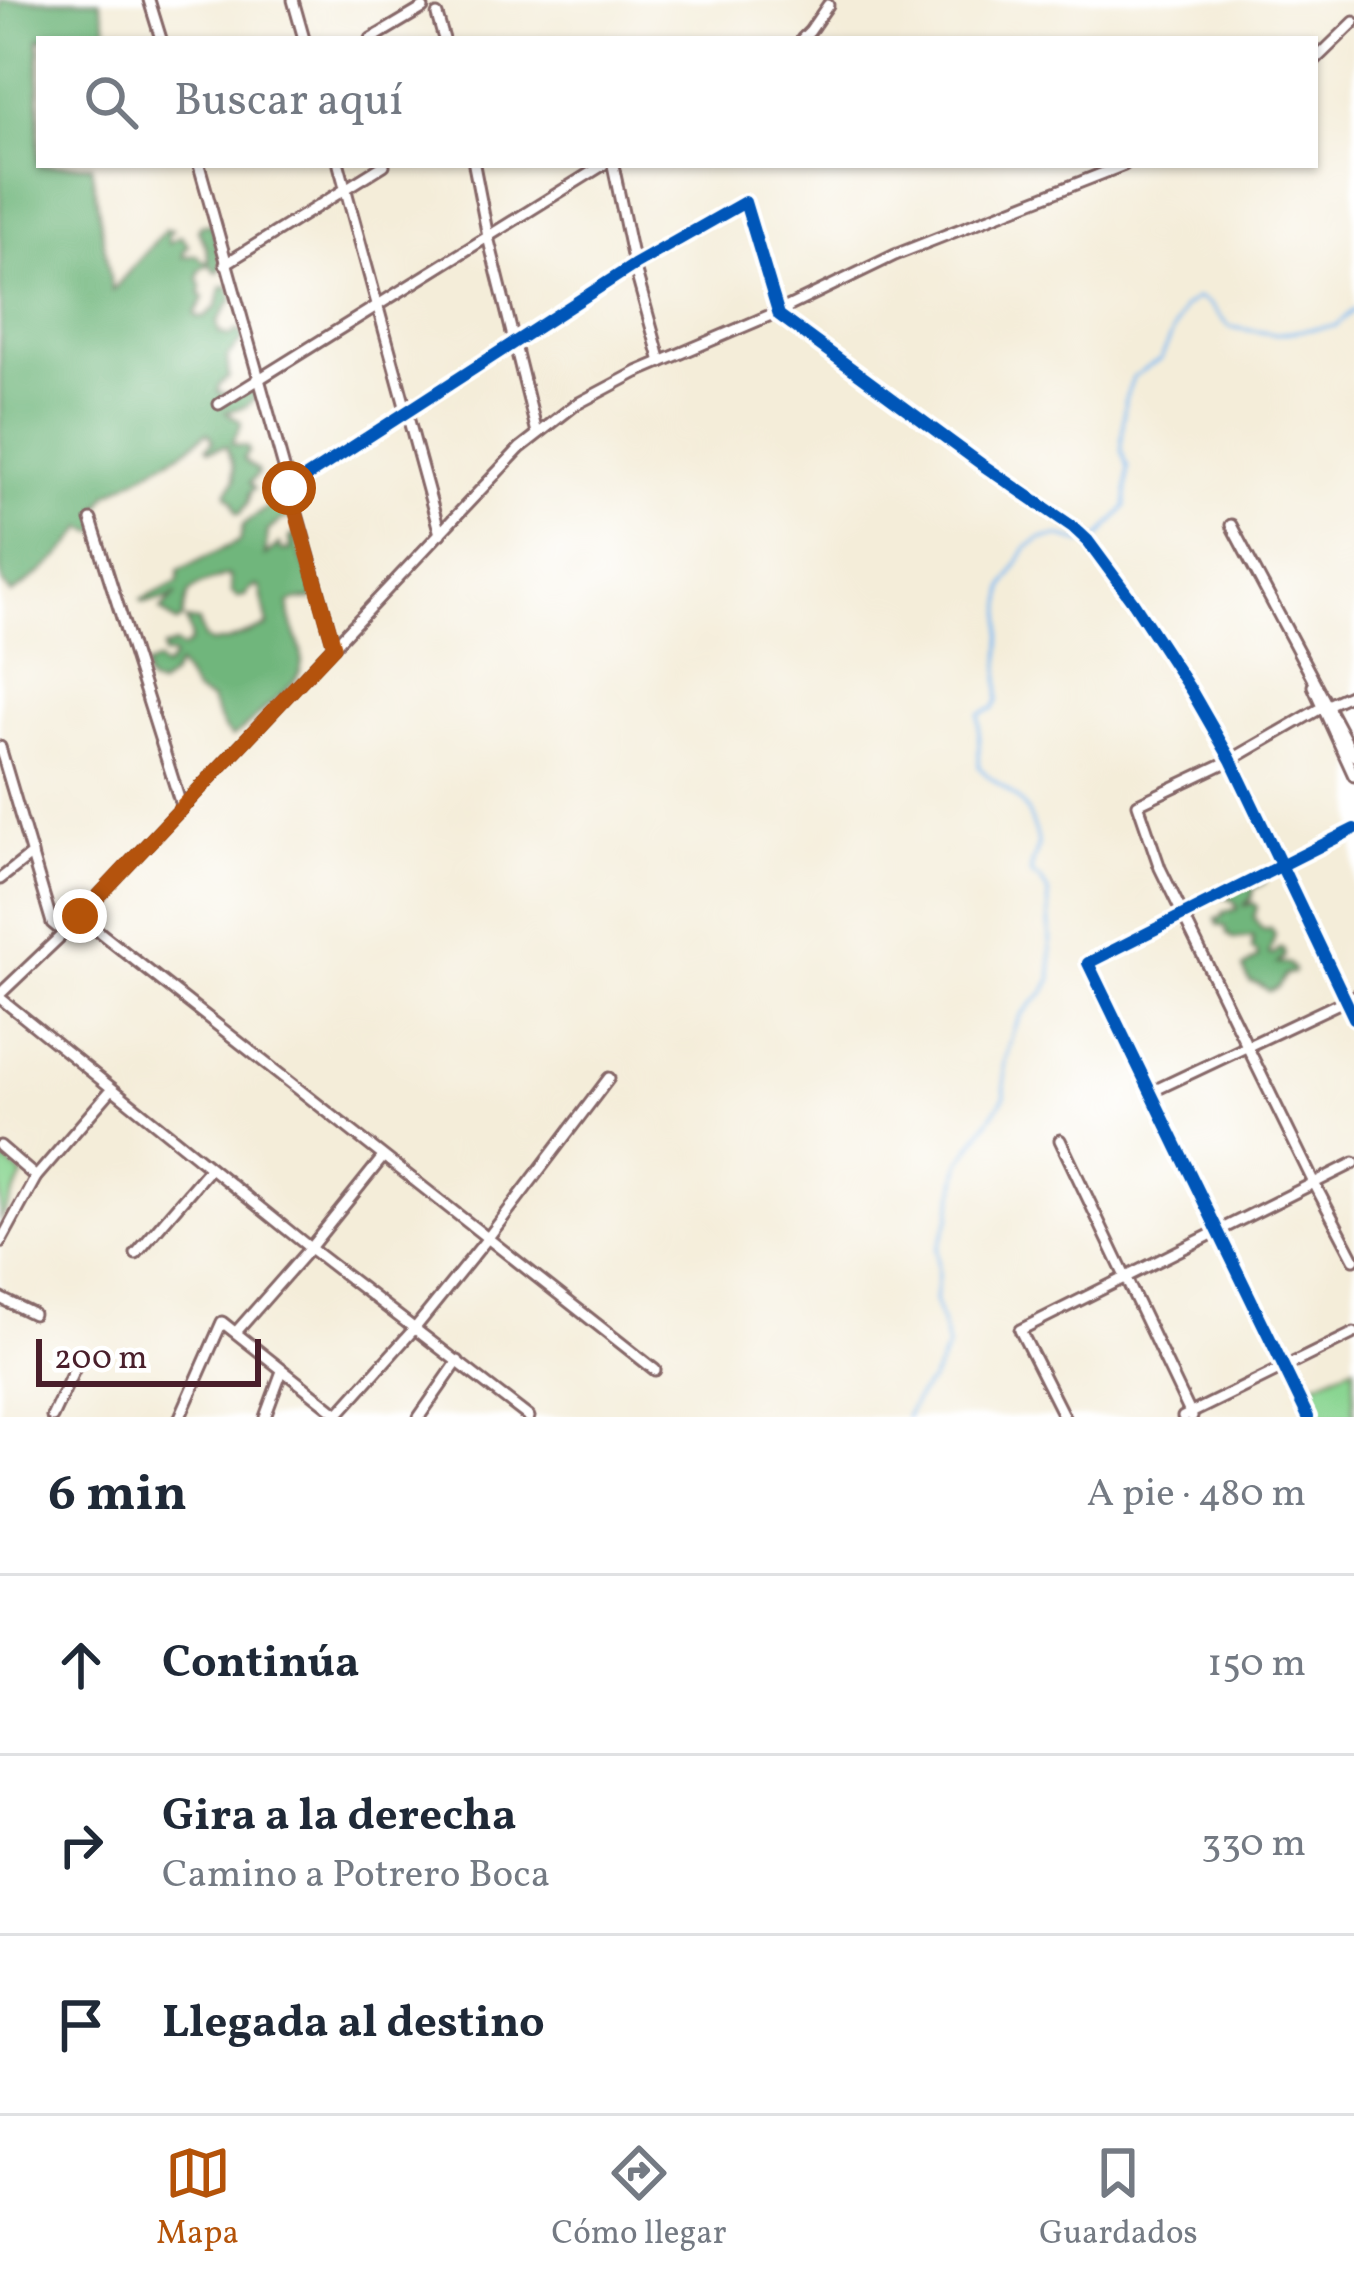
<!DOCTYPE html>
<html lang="es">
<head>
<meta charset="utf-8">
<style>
	body { margin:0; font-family:Vollkorn,serif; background:#f2f2f3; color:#1f2937 }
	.scale { position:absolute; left:36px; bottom:30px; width:225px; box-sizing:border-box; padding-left:12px; border:6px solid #4a1f2b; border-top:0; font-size:33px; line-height:42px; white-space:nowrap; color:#4a1f2b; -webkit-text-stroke:9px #fff; paint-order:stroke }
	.stop { position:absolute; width:36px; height:36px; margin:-27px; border:9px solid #b45309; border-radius:50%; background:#fff }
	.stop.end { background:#b45309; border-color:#fff; box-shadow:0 3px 12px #0008 }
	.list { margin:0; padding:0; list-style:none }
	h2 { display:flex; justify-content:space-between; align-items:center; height:156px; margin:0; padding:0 48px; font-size:51px }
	h2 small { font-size:39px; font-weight:400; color:#747a83 }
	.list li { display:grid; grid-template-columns:78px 1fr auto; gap:36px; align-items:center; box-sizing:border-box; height:180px; padding:0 48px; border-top:3px solid #e0e1e3 }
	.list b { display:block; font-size:45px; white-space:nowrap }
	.list p { margin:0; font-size:39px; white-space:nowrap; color:#747a83 }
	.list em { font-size:39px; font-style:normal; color:#747a83 }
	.icon { flex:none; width:66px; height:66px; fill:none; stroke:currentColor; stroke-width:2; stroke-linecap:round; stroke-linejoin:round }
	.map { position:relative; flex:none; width:1354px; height:1417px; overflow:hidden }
	.search { position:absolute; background:#fff; box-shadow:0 3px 9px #0004; left:36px; right:36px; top:36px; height:132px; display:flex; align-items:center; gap:30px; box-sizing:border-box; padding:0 42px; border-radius:0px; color:#747a83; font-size:45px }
	.sheet { height:696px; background:#fff }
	nav { display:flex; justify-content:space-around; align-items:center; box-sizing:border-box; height:168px; border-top:3px solid #e0e1e3; background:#fff; font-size:33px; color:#747a83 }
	nav a { display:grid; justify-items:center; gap:6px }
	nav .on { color:#b45309 }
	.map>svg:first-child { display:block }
	.green { fill:#8ad592; stroke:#6a7a5e; stroke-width:3 }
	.forest { fill:#6fb67c; stroke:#5c6a54; stroke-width:3 }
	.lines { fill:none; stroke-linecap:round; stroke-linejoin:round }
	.stream { stroke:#7fbbf1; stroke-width:3 }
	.minor-casing { stroke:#866768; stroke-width:15 }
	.minor { stroke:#fff; stroke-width:9 }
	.cycleway-casing { stroke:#fff; stroke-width:20 }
	.cycleway { stroke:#0057b8; stroke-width:12 }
	.route { stroke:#b45309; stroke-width:15 }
</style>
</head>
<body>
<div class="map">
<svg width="1354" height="1417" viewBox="0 0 1354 1417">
	<rect width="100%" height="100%" fill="#fff"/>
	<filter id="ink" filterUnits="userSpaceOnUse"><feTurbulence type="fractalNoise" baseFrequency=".00833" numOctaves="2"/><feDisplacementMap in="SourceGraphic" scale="24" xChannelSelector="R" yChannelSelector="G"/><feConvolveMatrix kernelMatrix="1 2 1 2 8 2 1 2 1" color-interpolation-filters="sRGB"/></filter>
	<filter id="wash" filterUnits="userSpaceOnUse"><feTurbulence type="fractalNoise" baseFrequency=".004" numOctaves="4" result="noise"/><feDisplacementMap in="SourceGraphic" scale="48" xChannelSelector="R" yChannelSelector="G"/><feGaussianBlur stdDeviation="2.7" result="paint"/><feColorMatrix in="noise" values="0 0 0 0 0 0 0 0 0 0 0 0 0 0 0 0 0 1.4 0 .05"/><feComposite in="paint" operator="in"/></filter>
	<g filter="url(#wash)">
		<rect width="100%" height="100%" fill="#f4edd9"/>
		<g class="green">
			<polygon points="0,1156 23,1176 0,1222"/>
			<polygon points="1354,1365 1354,1417 1318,1417 1305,1388"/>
		</g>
		<g class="forest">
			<path d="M0,0H100L109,39H39V165H91L112,291L166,229L172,230L168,235L169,243L181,236L189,246L184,251L183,257L197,255L203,261H209L206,246L198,230L201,225L212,224L221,268L217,273L209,264L200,270L198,279L201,285L200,294L204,298L195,314L197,317L204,318L217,306L221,288L228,286L233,298L217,322L219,333L230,336L237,330L241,332L243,339L227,357L229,377L219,384L218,392L236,396L254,388L258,395L247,406L226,412L240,421L241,425L232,444L247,447L249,451L244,457L245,461L257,470L258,474L250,483L254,489L250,492L248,503L241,513H237L233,501L227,495V491L235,480L233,464L226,446L209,450L207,447L213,441L210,434L206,433L187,449L108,494L99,508L102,528L99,531H91L84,527C65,556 40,574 12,594L3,584L0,568Z"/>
			<path d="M282,488L285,490L291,517L281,520L268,531L265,556L279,544L281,550H291L290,538L295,533L302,560L314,587L313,599L297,600L289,604C288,620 297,635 301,651C307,675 286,691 269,705C256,716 247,728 232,737L224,729L210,700L195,692L178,665L172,675L159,686L151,684L146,678V666L157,661L162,667H166L173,658L172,655H163V648L175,644L182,649L190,643L191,635L186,620L199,622L204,638L211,643L227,641L268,626L260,588L257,586L250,589L245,596L238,598L232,593L230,577L227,575C196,588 187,582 182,619L176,623L161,610L177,593L167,599L143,603L141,600L178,582L179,570L240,541L243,525L276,501L278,489Z"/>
			<polygon points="1264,879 1265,882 1254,888 1251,899 1243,906 1253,903 1257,907 1254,917 1260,927 1265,930 1271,928 1275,935 1269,954 1273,955 1281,948 1284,950 1284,957 1278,963 1289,964 1293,969 1293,973 1286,974 1278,987 1269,991 1259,984 1250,982 1243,968 1258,958 1257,952 1252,950 1253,937 1234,939 1227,934 1226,927 1218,925 1216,919 1222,917 1224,912 1237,909 1235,902 1224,897"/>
		</g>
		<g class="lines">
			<g class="stream">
				<polyline points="1093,541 1099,538 1126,506 1128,467 1122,452 1122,438 1125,399 1133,377 1161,359 1184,307 1197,298 1209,304 1230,327 1274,334 1335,326 1354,310"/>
				<path d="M906,1417L919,1394L932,1380L948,1347L935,1300L938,1276L937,1249L950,1218L960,1163L1005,1096L1004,1066L1013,1031L1021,1015L1045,991L1052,978L1048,892L1041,881L1031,874C1030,862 1037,857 1038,845C1038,840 1035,830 1033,825C1022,792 1001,791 979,767V714L994,708L998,701L1004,588L1010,577L1026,548L1042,538L1059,536L1084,543"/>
			</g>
		</g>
	</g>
	<g filter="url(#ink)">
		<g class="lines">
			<defs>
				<g id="minor">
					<polyline points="149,0 161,39"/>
					<polyline points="293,0 304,39"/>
					<polyline points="437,15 444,39"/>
					<polyline points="371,39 423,8"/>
					<polyline points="802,39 810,31 828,5"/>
					<polyline points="1315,60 1354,22"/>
					<polyline points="199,165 334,646"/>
					<polyline points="339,165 440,534"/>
					<polyline points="474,165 488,237 537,433"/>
					<polyline points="613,165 634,265 661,362"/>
					<polyline points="225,264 384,165"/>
					<polyline points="219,404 603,165"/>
					<polyline points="289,488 634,265 745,202 779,315 984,466 1073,527 1088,541 1133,602 1192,692 1231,760 1354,1018"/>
					<polyline points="91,520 182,808"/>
					<polyline points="1231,525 1354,756"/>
					<polyline points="1313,686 1354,776"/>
					<polyline points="1354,693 1321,708 1231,760 1138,804 1160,868 1314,1183 1354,1259"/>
					<polyline points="0,747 52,923 64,933"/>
					<polyline points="0,879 32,854"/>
					<polyline points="79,916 655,1370"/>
					<polyline points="0,994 64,933 520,448 575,405 637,372 773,314 895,255 1124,165"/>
					<polyline points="0,998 310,1248 529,1417"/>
					<polyline points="1151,1092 1354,996"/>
					<polyline points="1060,1140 1192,1417"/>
					<polyline points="0,1146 36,1177"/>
					<polyline points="0,1243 36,1177 112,1089"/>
					<polyline points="136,1254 210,1168"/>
					<polyline points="0,1298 33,1314"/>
					<polyline points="236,1332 310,1248 383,1157"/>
					<polyline points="338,1414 415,1328 487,1239 609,1078"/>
					<polyline points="52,1417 80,1357"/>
					<polyline points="180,1417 222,1322 338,1414"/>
					<polyline points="265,1417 282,1371"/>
					<polyline points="419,1417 458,1361"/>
					<polyline points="1064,1417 1020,1330 1354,1163"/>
					<polyline points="1183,1417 1354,1333"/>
					<polyline points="1308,1417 1088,963 1354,829"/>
				</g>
			</defs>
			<use href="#minor" class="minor-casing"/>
			<use href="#minor" class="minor"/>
			<defs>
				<g id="cycleway">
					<polyline points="289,488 634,265 745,202 779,315 984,466 1073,527 1088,541 1133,602 1192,692 1231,760 1354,1018"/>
					<polyline points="1308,1417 1088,963 1354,829"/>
				</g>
			</defs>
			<use href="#cycleway" class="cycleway-casing"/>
			<use href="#cycleway" class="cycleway"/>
		</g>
	</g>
	<g class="lines" filter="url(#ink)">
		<polyline class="route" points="80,916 334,646 289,488"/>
	</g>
</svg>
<div class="scale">200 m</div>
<div class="stop" style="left:289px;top:488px"></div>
<div class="stop end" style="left:80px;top:916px"></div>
<div class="search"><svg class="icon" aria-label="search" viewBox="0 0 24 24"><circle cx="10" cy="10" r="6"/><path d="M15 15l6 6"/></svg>Buscar aquí</div>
</div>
<section class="sheet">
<h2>6 min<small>A pie · 480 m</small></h2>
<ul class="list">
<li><svg class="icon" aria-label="ahead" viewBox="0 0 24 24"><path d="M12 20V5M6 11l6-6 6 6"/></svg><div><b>Continúa</b></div><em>150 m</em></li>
<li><svg class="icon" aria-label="right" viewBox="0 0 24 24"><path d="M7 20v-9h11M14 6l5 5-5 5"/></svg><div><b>Gira a la derecha</b><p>Camino a Potrero Boca</p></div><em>330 m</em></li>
<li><svg class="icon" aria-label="arrive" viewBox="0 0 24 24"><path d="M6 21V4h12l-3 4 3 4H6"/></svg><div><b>Llegada al destino</b></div></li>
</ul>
</section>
<nav>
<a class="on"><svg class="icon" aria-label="map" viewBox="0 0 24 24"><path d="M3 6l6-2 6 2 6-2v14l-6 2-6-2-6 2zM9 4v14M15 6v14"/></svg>Mapa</a>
<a><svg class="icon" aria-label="directions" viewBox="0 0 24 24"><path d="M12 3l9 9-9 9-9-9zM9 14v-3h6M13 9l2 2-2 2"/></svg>Cómo llegar</a>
<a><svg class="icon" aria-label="saved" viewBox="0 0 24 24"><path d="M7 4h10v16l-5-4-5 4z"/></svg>Guardados</a>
</nav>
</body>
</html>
